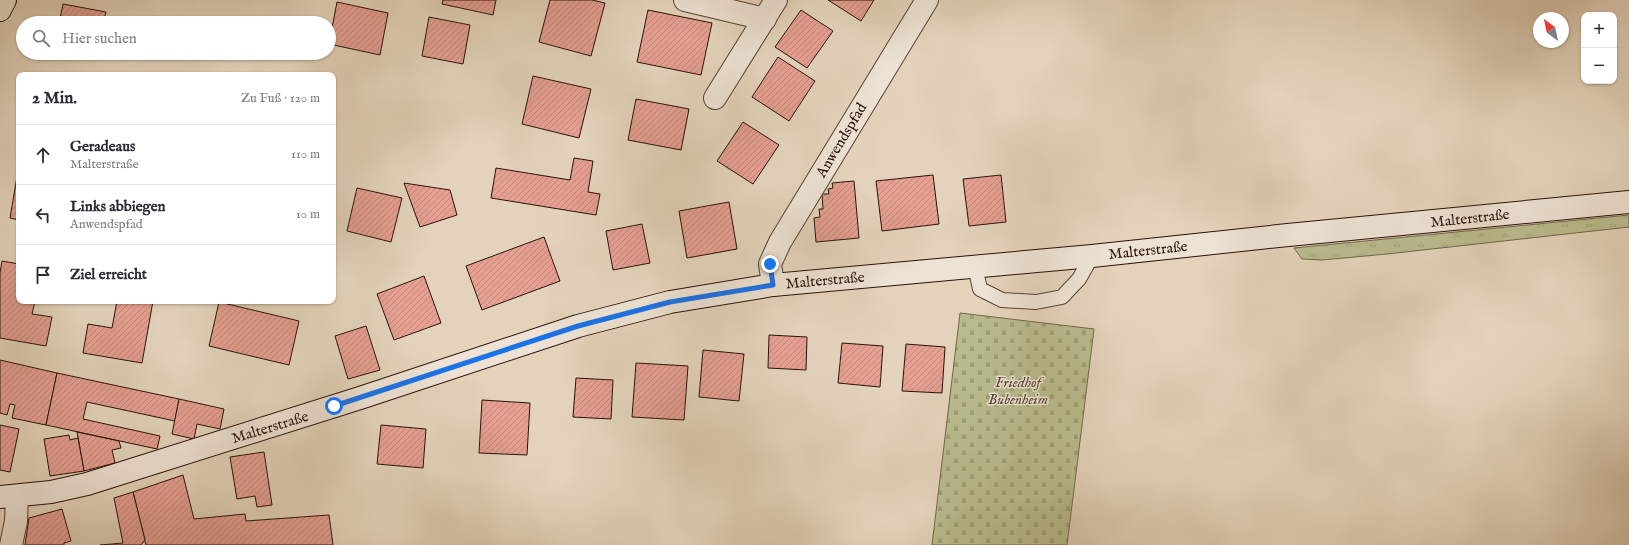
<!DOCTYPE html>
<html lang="de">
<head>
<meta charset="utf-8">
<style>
	body { margin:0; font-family:"IM FELL English",serif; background:#f7f7f7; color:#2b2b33 }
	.controls { position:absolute; right:12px; top:12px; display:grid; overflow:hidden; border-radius:8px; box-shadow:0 1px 3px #0004 }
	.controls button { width:36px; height:36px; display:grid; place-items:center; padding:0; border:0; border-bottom:1px solid #e1e1e2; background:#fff; color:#2b2b33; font:20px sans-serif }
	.compass { position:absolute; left:1533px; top:12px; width:36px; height:36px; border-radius:50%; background:#fff; box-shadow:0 1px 3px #0004; rotate:327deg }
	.stop { position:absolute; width:12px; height:12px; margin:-9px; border:3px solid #1a73e8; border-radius:50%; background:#fff }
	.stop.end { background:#1a73e8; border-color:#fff; box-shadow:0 1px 4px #0008 }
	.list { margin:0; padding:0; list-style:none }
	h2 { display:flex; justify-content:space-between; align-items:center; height:52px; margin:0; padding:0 16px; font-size:17px }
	h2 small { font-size:13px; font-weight:400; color:#7c7c81 }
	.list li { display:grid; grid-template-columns:26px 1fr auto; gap:12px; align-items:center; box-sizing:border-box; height:60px; padding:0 16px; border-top:1px solid #e1e1e2 }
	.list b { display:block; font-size:15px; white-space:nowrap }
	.list p { margin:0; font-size:13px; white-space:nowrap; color:#7c7c81 }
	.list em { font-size:13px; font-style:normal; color:#7c7c81 }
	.icon { flex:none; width:22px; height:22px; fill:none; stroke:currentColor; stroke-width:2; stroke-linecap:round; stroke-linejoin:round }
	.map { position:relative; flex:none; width:1629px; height:545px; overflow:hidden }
	.search { position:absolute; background:#fff; box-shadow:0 1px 3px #0004; left:16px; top:16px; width:320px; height:44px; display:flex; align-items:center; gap:10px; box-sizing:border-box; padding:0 14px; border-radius:22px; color:#7c7c81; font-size:15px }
	.panel { position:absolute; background:#fff; box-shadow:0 1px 3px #0004; left:16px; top:72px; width:320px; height:232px; border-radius:8px }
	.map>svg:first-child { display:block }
	.grass { fill:url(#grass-tufts); stroke:#72664b }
	.cemetery { fill:url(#cemetery-stones); stroke:#72664b }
	.building { fill:url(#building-hatch); stroke:#2a1209 }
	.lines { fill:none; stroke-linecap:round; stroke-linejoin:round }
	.lane-casing { stroke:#584236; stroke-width:16 }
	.street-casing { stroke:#584236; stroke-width:24 }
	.secondary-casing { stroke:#2a1209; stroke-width:24 }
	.lane { stroke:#ede2d3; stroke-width:14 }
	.street { stroke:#ede2d3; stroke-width:22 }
	.secondary { stroke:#ede2d3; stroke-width:22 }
	.route { stroke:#1a73e8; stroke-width:5 }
	.labels { text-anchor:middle; stroke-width:3; stroke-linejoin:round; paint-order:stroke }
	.street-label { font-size:15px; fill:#2a1209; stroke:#ede2d3 }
	.park-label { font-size:15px; font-style:italic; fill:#554531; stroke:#ede2d3 }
</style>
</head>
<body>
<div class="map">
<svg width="1629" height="545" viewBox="0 0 1629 545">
	<defs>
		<pattern id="grass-tufts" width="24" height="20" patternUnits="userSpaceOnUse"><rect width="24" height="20" fill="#b9bb8d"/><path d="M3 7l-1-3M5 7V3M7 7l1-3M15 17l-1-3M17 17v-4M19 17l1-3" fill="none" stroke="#9fa078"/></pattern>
		<pattern id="cemetery-stones" width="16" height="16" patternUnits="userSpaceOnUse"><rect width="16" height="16" fill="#b9bb8d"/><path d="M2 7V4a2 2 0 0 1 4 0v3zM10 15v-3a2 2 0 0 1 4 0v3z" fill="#9fa078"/></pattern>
		<pattern id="building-hatch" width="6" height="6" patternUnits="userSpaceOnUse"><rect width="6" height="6" fill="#e59f93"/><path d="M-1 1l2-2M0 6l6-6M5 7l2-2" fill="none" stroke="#c5887d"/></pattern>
	</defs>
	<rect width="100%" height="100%" fill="#e3d3bb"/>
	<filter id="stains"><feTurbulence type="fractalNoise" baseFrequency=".005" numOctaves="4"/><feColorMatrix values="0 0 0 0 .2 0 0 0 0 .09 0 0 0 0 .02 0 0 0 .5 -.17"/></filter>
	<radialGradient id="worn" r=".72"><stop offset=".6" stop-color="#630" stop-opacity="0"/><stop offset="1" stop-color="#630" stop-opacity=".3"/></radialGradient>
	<polygon class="grass" points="1629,215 1629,227 1387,254 1322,260 1302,259 1294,248"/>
	<polygon class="cemetery" points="960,313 1094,329 1067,545 932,545"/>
	<g class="building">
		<polygon points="443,0 496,0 493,15 442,4"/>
		<polygon points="550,0 592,0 605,3 591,56 539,42"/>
		<polygon points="828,0 874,0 861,21"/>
		<polygon points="337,2 388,13 380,55 329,44"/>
		<polygon points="63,4 106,12 103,23 59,23"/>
		<polygon points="648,10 712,23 701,75 637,62"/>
		<polygon points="801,10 833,31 807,68 775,47"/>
		<polygon points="429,17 470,25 463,64 422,56"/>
		<polygon points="778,57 815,81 789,121 752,97"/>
		<polygon points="533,76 591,89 579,138 522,124"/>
		<polygon points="636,99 689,109 681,150 628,140"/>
		<polygon points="743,122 779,145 753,184 717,161"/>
		<polygon points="574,158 593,161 588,192 600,194 596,215 491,198 496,168 570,180"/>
		<polygon points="19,165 19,220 10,218"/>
		<polygon points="933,175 939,224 882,231 876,181"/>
		<polygon points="1001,175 1006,222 969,226 963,179"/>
		<polygon points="854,181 859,238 816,242 814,218 820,217 819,209 823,209 822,194 829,194 828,189 833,188 832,183"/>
		<polygon points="404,183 450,190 457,215 420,227"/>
		<polygon points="357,188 402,198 391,242 347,231"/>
		<polygon points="729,202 737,249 687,258 679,211"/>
		<polygon points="642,224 650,263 613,270 606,231"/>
		<polygon points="544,237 560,281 482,310 466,266"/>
		<polygon points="2,261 19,264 19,301 35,301 32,314 52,317 46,346 0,338 0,273"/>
		<polygon points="424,276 441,323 394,340 377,294"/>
		<polygon points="117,301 153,301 142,363 83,353 88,324 112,328"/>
		<polygon points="219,302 299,321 289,365 209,346"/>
		<polygon points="366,326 380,370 348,379 335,336"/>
		<polygon points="769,335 807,337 806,370 768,368"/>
		<polygon points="842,343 883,346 880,387 838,383"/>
		<polygon points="906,344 945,347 942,393 902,391"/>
		<polygon points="703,350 744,354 739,401 699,397"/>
		<polygon points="0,360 57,373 46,425 12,418 15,405 10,404 7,415 0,413"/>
		<polygon points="636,363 688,366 684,420 632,417"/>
		<polygon points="57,373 179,399 175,421 87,402 83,419 160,436 157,449 46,425"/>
		<polygon points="576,378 613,380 611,419 573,417"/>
		<polygon points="179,399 224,409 220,429 197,424 194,439 172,434"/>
		<polygon points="482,400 530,403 527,455 479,453"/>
		<polygon points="0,425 19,429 10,472 0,470"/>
		<polygon points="381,425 426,429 423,468 377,464"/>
		<polygon points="77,432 119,441 121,448 112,450 115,463 84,471"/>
		<polygon points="69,435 70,440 78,438 84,471 50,476 44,439"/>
		<polygon points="264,452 272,505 257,507 255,496 237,499 230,457"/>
		<polygon points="183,475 194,519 245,514 246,521 329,515 333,545 146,545 133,492"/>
		<polygon points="133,492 145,540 141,545 100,545 123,543 114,498"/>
		<polygon points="62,509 71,541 64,543 64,545 25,545 29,518"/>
	</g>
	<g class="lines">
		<defs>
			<polyline id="lane" points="975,266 980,289 1002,300 1036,302 1062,297 1079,279 1092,256"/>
			<g id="street">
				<polyline points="685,0 765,19"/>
				<polyline points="715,98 776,0"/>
				<polyline points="773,285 770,264 780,242 927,0"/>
				<polyline points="11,545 16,521 17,496"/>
			</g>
			<g id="secondary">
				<polyline points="0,10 5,0"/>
				<polyline points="0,497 51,492 87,484 360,398 578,326 670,302 773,285 1092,256 1288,235 1629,202"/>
			</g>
		</defs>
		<use href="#lane" class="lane-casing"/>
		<use href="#street" class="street-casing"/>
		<use href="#secondary" class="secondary-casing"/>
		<use href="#lane" class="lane"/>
		<use href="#street" class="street"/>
		<use href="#secondary" class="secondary"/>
	</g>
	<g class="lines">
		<polyline class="route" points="334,406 578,326 670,302 773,285 770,264"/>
	</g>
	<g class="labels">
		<g class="street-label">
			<text transform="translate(841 140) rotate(-59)" y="5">Anwendspfad</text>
			<text transform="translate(1470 218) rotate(-6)" y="5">Malterstraße</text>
			<text transform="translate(1148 250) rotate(-6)" y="5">Malterstraße</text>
			<text transform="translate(825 280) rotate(-5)" y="5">Malterstraße</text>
			<text transform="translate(270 427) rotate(-17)" y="5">Malterstraße</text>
		</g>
		<g class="park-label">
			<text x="1018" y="387">Friedhof<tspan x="1018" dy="17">Bubenheim</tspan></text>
		</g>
	</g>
	<rect width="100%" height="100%" filter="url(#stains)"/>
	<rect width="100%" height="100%" fill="url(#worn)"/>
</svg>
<div class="controls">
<button>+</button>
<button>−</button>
</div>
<svg class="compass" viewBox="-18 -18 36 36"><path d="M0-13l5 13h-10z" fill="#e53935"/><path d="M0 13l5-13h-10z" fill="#7c7c81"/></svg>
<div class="stop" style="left:334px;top:406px"></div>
<div class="stop end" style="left:770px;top:264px"></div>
<div class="search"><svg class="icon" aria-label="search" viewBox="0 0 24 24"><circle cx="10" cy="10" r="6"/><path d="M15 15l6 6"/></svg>Hier suchen</div>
<section class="panel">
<h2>2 Min.<small>Zu Fuß · 120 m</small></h2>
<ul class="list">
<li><svg class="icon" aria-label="ahead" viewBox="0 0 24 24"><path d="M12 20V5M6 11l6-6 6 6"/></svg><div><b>Geradeaus</b><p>Malterstraße</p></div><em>110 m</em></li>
<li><svg class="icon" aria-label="left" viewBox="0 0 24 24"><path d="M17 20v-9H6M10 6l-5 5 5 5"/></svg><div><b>Links abbiegen</b><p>Anwendspfad</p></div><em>10 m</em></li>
<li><svg class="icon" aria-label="arrive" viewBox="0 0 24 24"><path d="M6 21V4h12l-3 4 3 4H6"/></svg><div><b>Ziel erreicht</b></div></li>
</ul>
</section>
</div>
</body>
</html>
